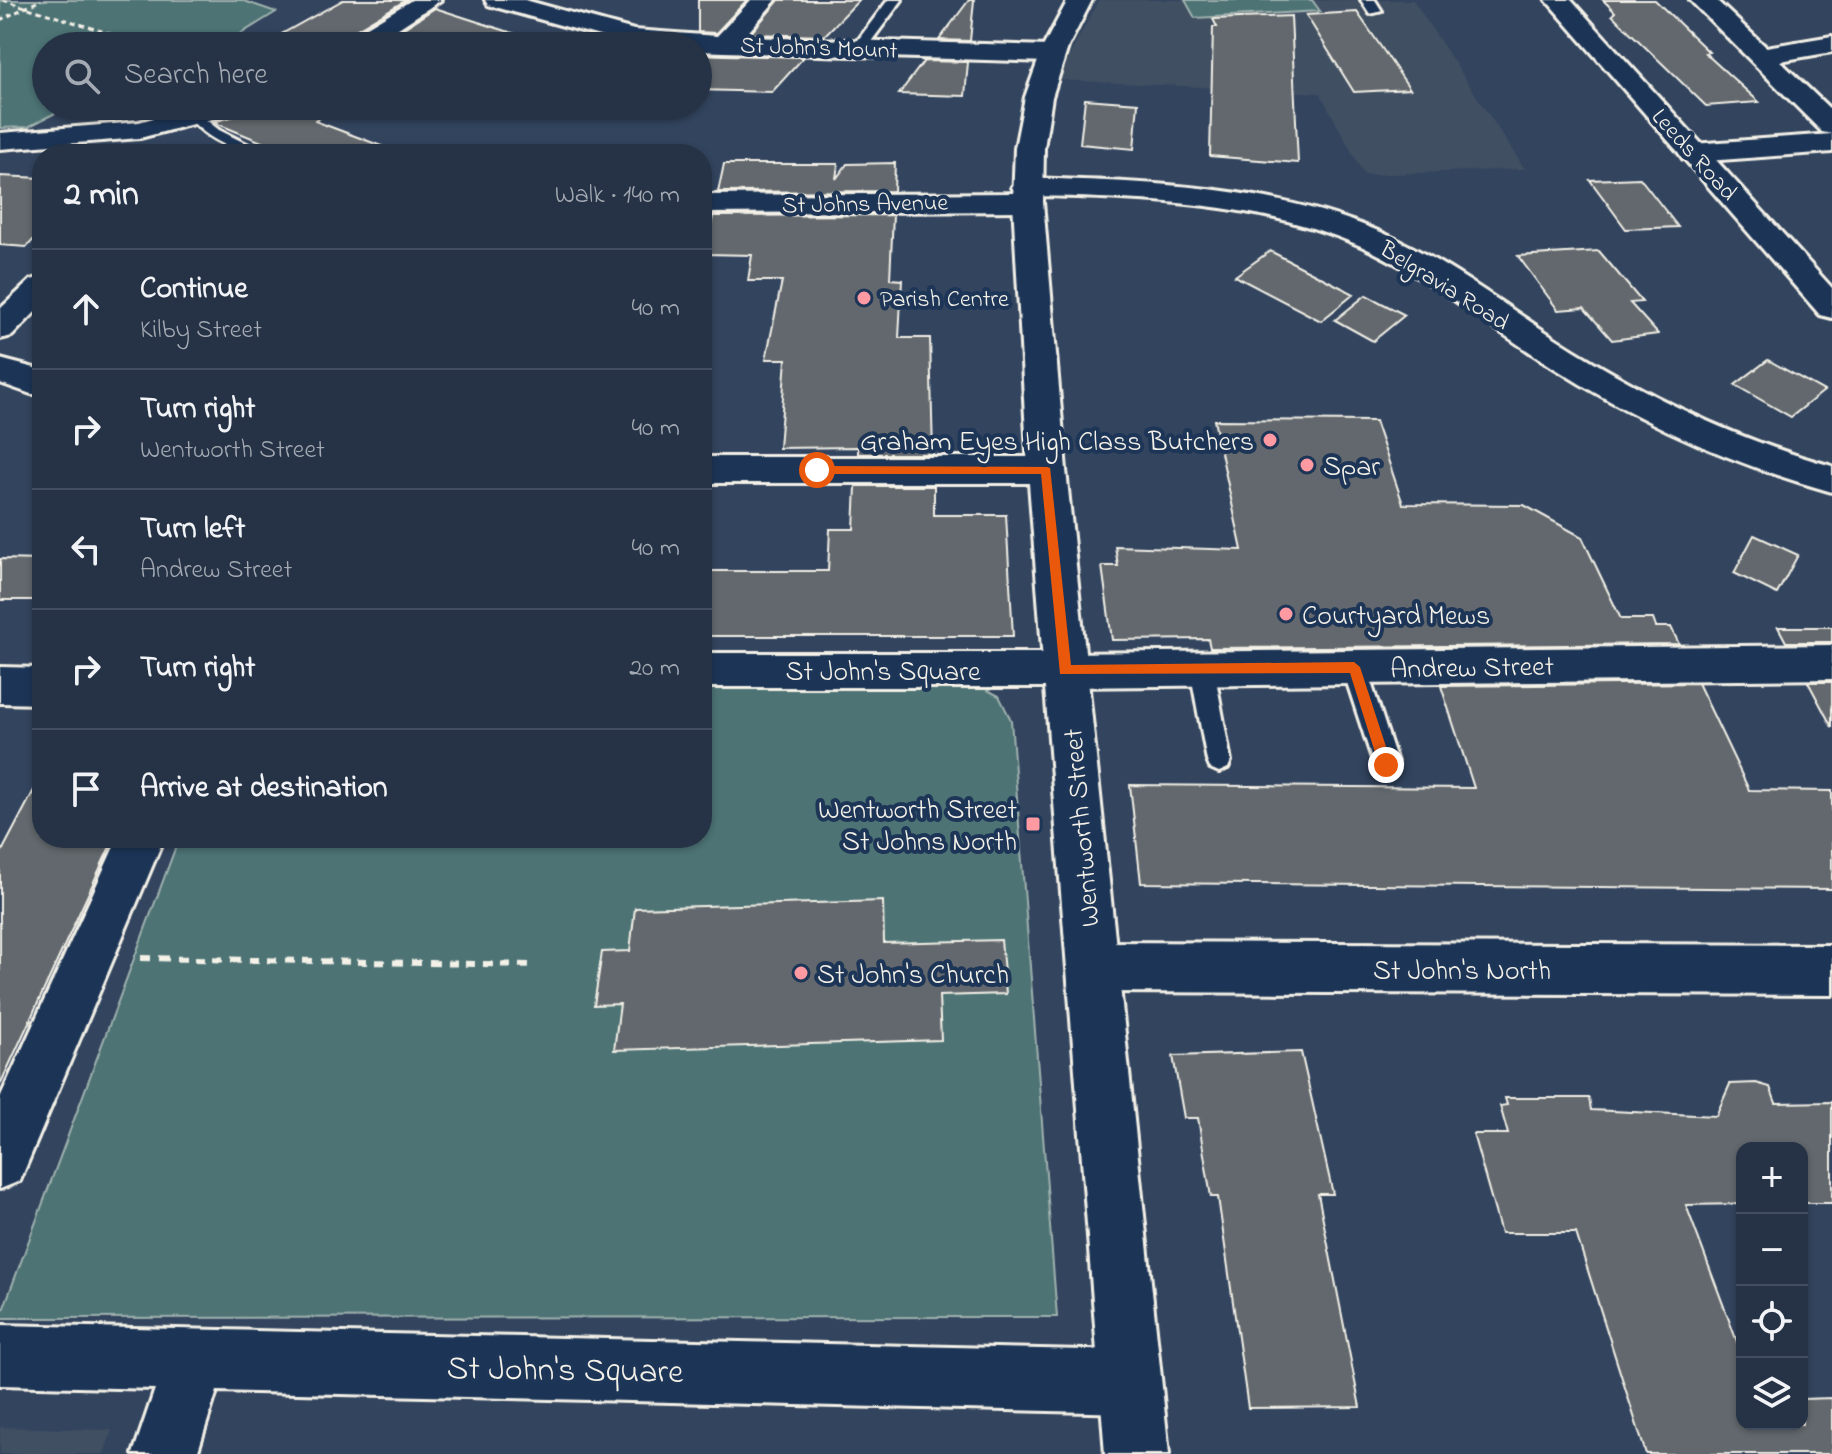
<!DOCTYPE html>
<html lang="en">
<head>
<meta charset="utf-8">
<style>
	body { margin:0; font-family:"Indie Flower",sans-serif; background:#323f51; color:#f1f3f6 }
	.controls { position:absolute; right:24px; bottom:24px; display:grid; overflow:hidden; border-radius:16px; box-shadow:0 2px 6px #0004 }
	.controls button { width:72px; height:72px; display:grid; place-items:center; padding:0; border:0; border-bottom:2px solid #424e5f; background:#263346; color:#f1f3f6; font:40px sans-serif }
	.stop { position:absolute; width:24px; height:24px; margin:-18px; border:6px solid #ea580c; border-radius:50%; background:#fff }
	.stop.end { background:#ea580c; border-color:#fff; box-shadow:0 2px 8px #0008 }
	.list { margin:0; padding:0; list-style:none }
	h2 { display:flex; justify-content:space-between; align-items:center; height:104px; margin:0; padding:0 32px; font-size:34px }
	h2 small { font-size:26px; font-weight:400; color:#a4aab3 }
	.list li { display:grid; grid-template-columns:52px 1fr auto; gap:24px; align-items:center; box-sizing:border-box; height:120px; padding:0 32px; border-top:2px solid #424e5f }
	.list b { display:block; font-size:30px; white-space:nowrap }
	.list p { margin:0; font-size:26px; white-space:nowrap; color:#a4aab3 }
	.list em { font-size:26px; font-style:normal; color:#a4aab3 }
	.icon { flex:none; width:44px; height:44px; fill:none; stroke:currentColor; stroke-width:2; stroke-linecap:round; stroke-linejoin:round }
	.map { position:relative; flex:none; width:1832px; height:1454px; overflow:hidden }
	.search { position:absolute; background:#263346; box-shadow:0 2px 6px #0004; left:32px; top:32px; width:680px; height:88px; display:flex; align-items:center; gap:20px; box-sizing:border-box; padding:0 28px; border-radius:44px; color:#a4aab3; font-size:30px }
	.panel { position:absolute; background:#263346; box-shadow:0 2px 6px #0004; left:32px; top:144px; width:680px; height:704px; border-radius:32px }
	.map>svg:first-child { display:block }
	.built { fill:#404f62 }
	.green { fill:#4d7375; stroke:#a0b2ae; stroke-width:2 }
	.building { fill:#62686d; stroke:#f4f1e8; stroke-width:2 }
	.lines { fill:none; stroke-linecap:round; stroke-linejoin:round }
	.lane-casing { stroke:#f4f1e8; stroke-width:6 }
	.street-casing { stroke:#f4f1e8; stroke-width:6 }
	.primary-casing { stroke:#f4f1e8; stroke-width:6 }
	.highway-casing { stroke:#f4f1e8; stroke-width:6 }
	.path-far1 { stroke:#f4f1e8; stroke-width:3; stroke-dasharray:5 4; stroke-linecap:butt }
	.path { stroke:#f4f1e8; stroke-width:6; stroke-dasharray:10 8; stroke-linecap:butt }
	.lane { fill:#1d3557; fill-rule:evenodd }
	.street { fill:#1d3557; fill-rule:evenodd }
	.primary { fill:#1d3557; fill-rule:evenodd }
	.highway { fill:#1d3557; fill-rule:evenodd }
	.route { fill:#ea580c }
	.poi-dot { fill:#ff9aa2; stroke:#1d3557; stroke-width:3 }
	.labels { text-anchor:middle; stroke-width:8; stroke-linejoin:round; paint-order:stroke }
	.far-street-label { font-size:24px; fill:#f4f1e8; stroke:#1d3557 }
	.far-poi-label { font-size:24px; fill:#f4f1e8; stroke:#1d3557; text-anchor:start }
	.poi-label { font-size:28px; fill:#f4f1e8; stroke:#1d3557; text-anchor:start }
	.street-label { font-size:28px; fill:#f4f1e8; stroke:#1d3557 }
	.near-street-label { font-size:34px; fill:#f4f1e8; stroke:#1d3557 }
</style>
</head>
<body>
<div class="map">
<svg width="1832" height="1454" viewBox="0 0 1832 1454">
	<rect width="100%" height="100%" fill="#32445e"/>
	<filter id="ink" filterUnits="userSpaceOnUse"><feTurbulence type="fractalNoise" baseFrequency=".0125" numOctaves="2"/><feDisplacementMap in="SourceGraphic" scale="16" xChannelSelector="R" yChannelSelector="G"/><feConvolveMatrix kernelMatrix="1 2 1 2 8 2 1 2 1" color-interpolation-filters="sRGB"/></filter>
	<g filter="url(#ink)">
		<g class="built">
			<polygon points="1099,0 1413,0 1525,169 1364,175 1320,93 1056,80"/>
			<polygon points="0,1427 112,1430 104,1454 0,1454"/>
		</g>
		<g class="green">
			<polygon points="0,0 241,0 276,12 221,46 46,46 46,106 69,106 28,127 0,128"/>
			<polygon points="1185,0 1312,0 1320,11 1195,18"/>
			<polygon points="980,686 999,696 1011,720 1057,1317 0,1318 179,838 702,838 702,687"/>
		</g>
		<g class="building">
			<polygon points="343,0 406,0 342,38 337,46 260,46"/>
			<polygon points="698,0 747,0 716,33 698,32"/>
			<polygon points="779,0 859,0 824,36 750,34"/>
			<polygon points="969,0 974,0 970,41 939,40"/>
			<polygon points="1603,0 1655,0 1709,52 1705,53 1759,102 1706,106 1612,15 1615,12"/>
			<polygon points="435,8 528,38 527,46 376,46"/>
			<polygon points="1357,12 1410,89 1354,92 1306,15"/>
			<polygon points="1291,16 1298,163 1210,156 1213,27 1217,27 1213,19"/>
			<polygon points="698,54 724,55 804,57 772,92 698,90"/>
			<polygon points="924,61 968,62 965,96 899,94"/>
			<polygon points="1085,99 1138,103 1134,149 1080,144"/>
			<polygon points="245,106 340,106 315,121 392,150 392,154 291,154 213,122 239,115"/>
			<polygon points="895,163 894,191 718,192 724,164 838,164 836,179 847,164"/>
			<polygon points="0,176 42,178 42,230 27,247 0,245"/>
			<polygon points="1640,178 1678,227 1626,229 1590,180"/>
			<polygon points="893,215 890,279 902,280 899,338 930,338 933,454 858,454 858,447 779,448 786,359 766,359 782,281 748,281 752,255 705,254 713,216"/>
			<polygon points="1270,251 1354,294 1321,321 1235,276"/>
			<polygon points="1599,251 1642,302 1630,303 1658,334 1612,340 1584,308 1558,310 1518,256"/>
			<polygon points="1366,295 1405,315 1373,341 1335,320"/>
			<polygon points="1768,360 1824,391 1791,417 1735,385"/>
			<polygon points="1214,420 1375,421 1403,504 1524,505 1582,537 1621,619 1653,619 1656,627 1671,627 1679,644 1210,648 1208,639 1112,640 1102,566 1118,566 1115,546 1242,550"/>
			<polygon points="856,486 934,486 934,515 1006,515 1013,636 702,636 702,571 828,571 830,529 854,529"/>
			<polygon points="1754,535 1798,555 1777,594 1734,573"/>
			<polygon points="0,559 42,560 42,600 0,600"/>
			<polygon points="1778,627 1832,627 1832,642 1786,642"/>
			<polygon points="1808,682 1832,682 1832,727"/>
			<polygon points="1698,683 1749,790 1832,791 1832,889 1141,883 1130,785 1474,788 1441,686"/>
			<polygon points="42,775 42,838 114,838 0,1085 0,855"/>
			<polygon points="883,901 884,943 1001,940 1006,994 939,996 941,1040 614,1050 620,1004 594,1005 602,952 630,951 635,908"/>
			<polygon points="1301,1052 1333,1194 1318,1194 1360,1407 1248,1408 1218,1197 1211,1197 1198,1118 1184,1118 1173,1056"/>
			<polygon points="1756,1083 1770,1087 1776,1103 1832,1102 1832,1203 1802,1203 1802,1148 1742,1148 1742,1204 1686,1205 1742,1355 1742,1424 1802,1424 1802,1399 1832,1398 1832,1454 1646,1454 1576,1233 1501,1233 1473,1134 1508,1134 1500,1106 1507,1105 1505,1098 1589,1098 1591,1110 1716,1116 1730,1084"/>
		</g>
		<g class="lines">
			<defs>
				<g id="lane">
					<polygon points="888,0 902,0 864,51 854,51 852,48"/>
					<polygon points="1361,0 1375,0 1382,11 1370,14"/>
					<path d="M196,112L219,130L267,154C237,154 208,140 188,117Z"/>
					<polygon points="1354,658 1362,660 1366,667 1398,765 1395,773 1386,776 1377,773 1374,765 1342,667 1346,660"/>
					<polygon points="1202,660 1210,662 1214,669 1231,761 1228,768 1219,772 1210,768 1207,761 1190,669 1194,662"/>
				</g>
				<g id="street">
					<polygon points="412,0 441,0 371,46 340,46 344,41"/>
					<polygon points="485,0 525,0 634,30 717,36 751,0 776,0 744,37 1050,46 1059,48 1063,54 1059,60 1050,62 724,52 698,51 698,46 632,45 488,5"/>
					<polygon points="1690,0 1716,0 1766,47 1832,36 1832,52 1780,61 1832,111 1832,134 1822,132"/>
					<polygon points="197,106 242,106 238,112 140,138 0,149 0,133 139,122"/>
					<polygon points="1832,134 1832,152 1693,162 1683,159 1679,153 1683,147 1693,144"/>
					<path d="M1027,178C1146,182 1272,185 1383,233C1451,263 1511,311 1574,350C1655,400 1740,441 1832,466V492C1731,464 1639,422 1551,366C1488,326 1429,277 1361,246C1261,202 1147,199 1039,196L1043,202L1039,208L1028,211L702,213V195L1016,193L1012,187L1017,181Z"/>
					<polygon points="42,277 42,305 12,336 0,339 0,309 31,280"/>
					<polygon points="0,359 42,370 42,394 31,394 0,383"/>
					<polygon points="702,457 1047,457 1060,461 1066,470 1060,479 1047,483 702,483"/>
					<polygon points="1832,645 1832,679 1065,687 702,687 702,653 1065,653"/>
					<polygon points="0,667 42,668 42,704 0,703"/>
					<polygon points="118,838 164,838 20,1181 0,1189 0,1098"/>
					<polygon points="1093,942 1832,945 1832,995 1093,992 1075,984 1068,967 1075,950"/>
					<polygon points="0,1325 1130,1351 1152,1360 1161,1382 1152,1404 1130,1413 217,1391 197,1454 133,1454 155,1389 0,1385"/>
				</g>
				<polygon id="primary" points="1068,0 1092,0 1068,47 1052,97 1044,148 1043,202 1066,470 1169,1454 1105,1454 1028,470 1013,202 1015,148 1025,97 1043,47"/>
				<polygon id="highway" points="1546,0 1571,0 1832,288 1832,318 1820,315"/>
			</defs>
			<use href="#lane" class="lane-casing"/>
			<use href="#street" class="street-casing"/>
			<use href="#primary" class="primary-casing"/>
			<use href="#highway" class="highway-casing"/>
			<g class="path-far1">
				<polyline points="3,0 150,46"/>
				<polyline points="0,20 41,0"/>
			</g>
			<polyline class="path" points="141,958 536,965"/>
			<use href="#lane" class="lane"/>
			<use href="#street" class="street"/>
			<use href="#primary" class="primary"/>
			<use href="#highway" class="highway"/>
		</g>
	</g>
	<polygon class="route" points="817,466 1050,467 1071,665 1354,662 1360,667 1392,765 1391,769 1381,769 1379,765 1350,673 1060,674 1041,474 817,474 812,470"/>
	<g class="poi-dot">
		<circle cx="864" cy="298" r="8"/>
		<circle cx="1270" cy="440" r="8"/>
		<circle cx="1307" cy="465" r="8"/>
		<circle cx="1286" cy="614" r="8"/>
		<rect x="1025" y="816" width="16" height="16" rx="4"/>
		<circle cx="801" cy="973" r="8"/>
	</g>
	<g class="labels">
		<g class="far-street-label">
			<text transform="translate(819 47) rotate(2)" y="8">St John's Mount</text>
			<text transform="translate(1695 154) rotate(48)" y="8">Leeds Road</text>
			<text transform="translate(865 203) rotate(-1)" y="8">St Johns Avenue</text>
			<text transform="translate(1445 285) rotate(32)" y="8">Belgravia Road</text>
		</g>
		<g class="far-poi-label">
			<text x="880" y="306">Parish Centre</text>
		</g>
		<g class="poi-label">
			<text x="1254" y="450" text-anchor="end">Graham Eyes High Class Butchers</text>
			<text x="1323" y="475">Spar</text>
			<text x="1302" y="624">Courtyard Mews</text>
			<text x="1017" y="818" text-anchor="end">Wentworth Street<tspan x="1017" dy="32">St Johns North</tspan></text>
			<text x="817" y="983">St John's Church</text>
		</g>
		<g class="street-label">
			<text transform="translate(1472 666) rotate(-1)" y="10">Andrew Street</text>
			<text x="883" y="680">St John's Square</text>
			<text transform="translate(1080 828) rotate(-95)" y="10">Wentworth Street</text>
			<text x="1462" y="979">St John's North</text>
		</g>
		<g class="near-street-label">
			<text transform="translate(565 1368) rotate(1)" y="12">St John's Square</text>
		</g>
	</g>
</svg>
<div class="controls">
<button>+</button>
<button>−</button>
<button><svg class="icon" aria-label="locate" viewBox="0 0 24 24"><circle cx="12" cy="12" r="6"/><path d="M12 2v4M12 18v4M2 12h4M18 12h4"/></svg></button>
<button><svg class="icon" aria-label="layers" viewBox="0 0 24 24"><path d="M12 4l9 5-9 5-9-5zM3 14l9 5 9-5"/></svg></button>
</div>
<div class="stop" style="left:817px;top:470px"></div>
<div class="stop end" style="left:1386px;top:765px"></div>
<div class="search"><svg class="icon" aria-label="search" viewBox="0 0 24 24"><circle cx="10" cy="10" r="6"/><path d="M15 15l6 6"/></svg>Search here</div>
<section class="panel">
<h2>2 min<small>Walk · 140 m</small></h2>
<ul class="list">
<li><svg class="icon" aria-label="ahead" viewBox="0 0 24 24"><path d="M12 20V5M6 11l6-6 6 6"/></svg><div><b>Continue</b><p>Kilby Street</p></div><em>40 m</em></li>
<li><svg class="icon" aria-label="right" viewBox="0 0 24 24"><path d="M7 20v-9h11M14 6l5 5-5 5"/></svg><div><b>Turn right</b><p>Wentworth Street</p></div><em>40 m</em></li>
<li><svg class="icon" aria-label="left" viewBox="0 0 24 24"><path d="M17 20v-9H6M10 6l-5 5 5 5"/></svg><div><b>Turn left</b><p>Andrew Street</p></div><em>40 m</em></li>
<li><svg class="icon" aria-label="right" viewBox="0 0 24 24"><path d="M7 20v-9h11M14 6l5 5-5 5"/></svg><div><b>Turn right</b></div><em>20 m</em></li>
<li><svg class="icon" aria-label="arrive" viewBox="0 0 24 24"><path d="M6 21V4h12l-3 4 3 4H6"/></svg><div><b>Arrive at destination</b></div></li>
</ul>
</section>
</div>
</body>
</html>
